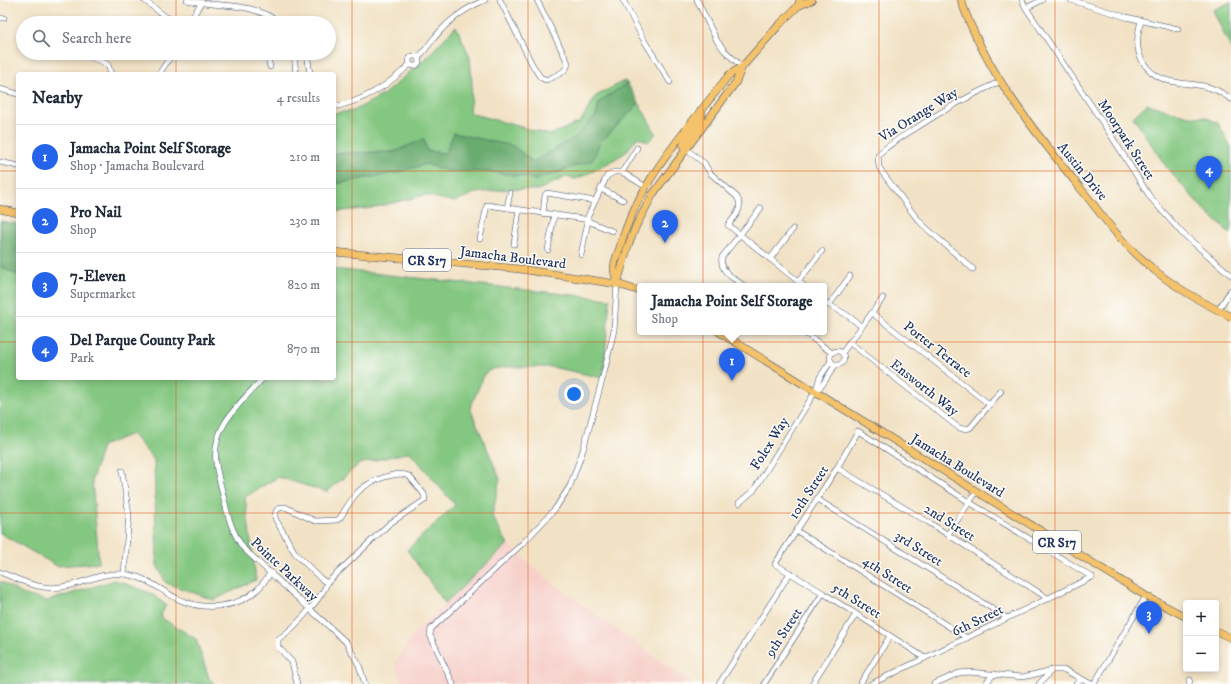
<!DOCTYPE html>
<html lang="en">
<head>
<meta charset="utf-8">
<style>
	body { margin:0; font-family:"IM FELL DW Pica",serif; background:#f2f2f3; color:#1f2937 }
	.controls { position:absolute; right:12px; bottom:12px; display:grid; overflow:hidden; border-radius:4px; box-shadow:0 2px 6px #0003 }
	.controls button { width:36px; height:36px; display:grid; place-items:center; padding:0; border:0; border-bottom:1px solid #e0e1e3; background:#fff; color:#1f2937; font:20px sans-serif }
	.you { position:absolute; left:574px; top:394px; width:14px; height:14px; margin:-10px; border:3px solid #fff; border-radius:50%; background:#1a73e8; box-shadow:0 0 0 6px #1a73e833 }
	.badge { display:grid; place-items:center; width:26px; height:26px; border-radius:50%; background:#2563eb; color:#fff; font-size:13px; font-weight:700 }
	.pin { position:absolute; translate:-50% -33px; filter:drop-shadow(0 1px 2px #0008) }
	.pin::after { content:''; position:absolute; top:21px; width:14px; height:12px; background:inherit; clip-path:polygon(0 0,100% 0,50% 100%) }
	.popup { position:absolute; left:637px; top:283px; width:190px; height:52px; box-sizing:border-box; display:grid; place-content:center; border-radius:4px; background:#fff; filter:drop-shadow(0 1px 3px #0005); font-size:13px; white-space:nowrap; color:#747a83 }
	.popup b { font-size:15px; color:#1f2937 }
	.popup::after { content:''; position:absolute; left:50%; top:100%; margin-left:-8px; border:8px solid transparent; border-top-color:#fff }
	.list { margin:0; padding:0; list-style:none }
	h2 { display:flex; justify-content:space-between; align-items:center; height:52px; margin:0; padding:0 16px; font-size:17px }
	h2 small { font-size:13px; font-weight:400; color:#747a83 }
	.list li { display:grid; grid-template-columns:26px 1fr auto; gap:12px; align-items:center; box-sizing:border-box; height:64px; padding:0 16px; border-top:1px solid #e0e1e3 }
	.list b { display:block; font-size:15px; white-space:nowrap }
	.list p { margin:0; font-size:13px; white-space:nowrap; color:#747a83 }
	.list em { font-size:13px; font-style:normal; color:#747a83 }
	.icon { flex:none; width:22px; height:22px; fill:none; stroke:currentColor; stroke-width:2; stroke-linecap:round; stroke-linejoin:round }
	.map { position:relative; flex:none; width:1231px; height:684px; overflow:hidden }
	.search { position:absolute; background:#fff; box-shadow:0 2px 6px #0003; left:16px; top:16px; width:320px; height:44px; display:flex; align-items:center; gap:10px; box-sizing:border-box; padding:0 14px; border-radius:22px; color:#747a83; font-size:15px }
	.panel { position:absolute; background:#fff; box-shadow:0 2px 6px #0003; left:16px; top:72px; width:320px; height:308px; border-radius:4px }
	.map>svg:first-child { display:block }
	.built { fill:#f7d0ca }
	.green { fill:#84c781; stroke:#507b70 }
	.forest { fill:#6bac6f; stroke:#436e66 }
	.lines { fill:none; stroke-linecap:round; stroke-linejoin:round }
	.minor-casing { stroke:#3b4a6d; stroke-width:6 }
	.major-casing { stroke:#3b4a6d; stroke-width:8 }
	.minor { stroke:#fff; stroke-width:5 }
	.major { stroke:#f3c26a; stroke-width:7 }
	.grid { fill:none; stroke:#de5710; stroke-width:1; stroke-opacity:0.55 }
	.labels { text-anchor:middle; stroke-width:3; stroke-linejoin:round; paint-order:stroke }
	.shield { fill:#fdfcf7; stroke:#5f6c8c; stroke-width:1 }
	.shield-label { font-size:13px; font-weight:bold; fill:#1b2f5e }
	.street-label { font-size:14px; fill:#1b2f5e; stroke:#fdfcf7 }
</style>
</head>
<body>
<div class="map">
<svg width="1231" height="684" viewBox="0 0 1231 684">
	<rect width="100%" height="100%" fill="#fdfcf7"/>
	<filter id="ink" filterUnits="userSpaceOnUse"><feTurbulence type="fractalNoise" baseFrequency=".025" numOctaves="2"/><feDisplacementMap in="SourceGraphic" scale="8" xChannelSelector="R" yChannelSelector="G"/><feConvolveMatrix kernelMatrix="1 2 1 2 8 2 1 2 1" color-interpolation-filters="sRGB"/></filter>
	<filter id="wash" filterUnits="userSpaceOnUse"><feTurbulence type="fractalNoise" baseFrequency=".012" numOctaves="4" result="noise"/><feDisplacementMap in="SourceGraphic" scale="16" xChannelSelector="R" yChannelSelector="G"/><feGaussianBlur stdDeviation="0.9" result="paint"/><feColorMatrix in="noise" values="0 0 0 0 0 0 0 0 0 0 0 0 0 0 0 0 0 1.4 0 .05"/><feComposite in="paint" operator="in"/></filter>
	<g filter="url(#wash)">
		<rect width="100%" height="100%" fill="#f2e2c5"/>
		<polygon class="built" points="508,544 554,584 693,684 402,684 395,664 414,633"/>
		<g class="green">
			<polygon points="1231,2 1231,49 1213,10"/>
			<polygon points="456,26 470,57 472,83 470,113 550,135 580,122 596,96 624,81 627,83 599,102 597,114 576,137 533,162 513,146 446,154 427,151 424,139 394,152 334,153 334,113 353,111 383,95 429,55"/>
			<polygon points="639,103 656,134 648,142 638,137 625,153 600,168 576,179 566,177 538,190 511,189 475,193 454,202 425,195 372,208 334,212 334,184 399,172 426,164 447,171 492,172 527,177 535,180 593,160 599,144"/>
			<polygon points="1147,104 1188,116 1205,117 1218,123 1231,147 1231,234 1205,211 1167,168 1133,117"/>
			<polygon points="0,266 18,275 18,378 334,378 334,269 610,299 603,378 552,367 506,367 492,369 485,373 470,408 500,479 492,516 508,544 445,603 407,550 455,505 410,452 359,464 327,492 278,477 245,497 256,580 214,600 166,583 157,565 154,460 132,434 102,446 92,480 99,563 57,566 0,533"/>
			<polygon points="115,580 151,593 166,605 160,617 196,639 209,678 214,684 0,684 0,581 22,594 47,601"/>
		</g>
		<g class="forest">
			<polygon points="627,83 639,103 599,144 593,160 535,180 527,177 492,172 447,171 426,164 399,172 334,184 334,153 394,152 424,139 427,151 445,153 454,133 513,146 533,162 576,137 597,114 599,102"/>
			<polygon points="0,221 18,224 18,275 0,266"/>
		</g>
	</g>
	<g filter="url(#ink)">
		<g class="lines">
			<defs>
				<g id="minor">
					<polyline points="144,0 166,17 180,23"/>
					<path d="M187,0C224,9 248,0 280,23"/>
					<path d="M500,0L532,64L540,77L546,80C554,76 567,73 568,63L537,0"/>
					<polyline points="623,0 642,37 670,82"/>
					<polyline points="697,0 717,41 725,51 742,67"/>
					<polyline points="1022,0 1026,8 1107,129 1150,197 1182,233 1231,275"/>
					<polyline points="1071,0 1126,17 1178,29"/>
					<polyline points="1026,8 1042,0"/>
					<polyline points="0,18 4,18"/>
					<path d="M1141,21C1137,36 1135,48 1143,62C1157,85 1181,82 1203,86C1214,88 1223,93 1231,99"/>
					<polyline points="189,23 201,3"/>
					<polyline points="267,53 270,67"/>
					<polyline points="294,53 296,74"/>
					<polyline points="307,53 310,74"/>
					<polyline points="79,54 101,61 103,53"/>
					<circle cx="414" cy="61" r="5"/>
					<path d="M418,58C424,52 429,44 435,37C448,21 466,8 485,0"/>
					<polyline points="101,61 108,65 111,74"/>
					<polyline points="159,74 173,53"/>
					<polyline points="0,89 18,94"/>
					<path d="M334,107C363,101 389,85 410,64"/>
					<path d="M686,149L704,163L710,173L737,197C744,208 735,217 728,225L804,286"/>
					<polyline points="0,162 18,166"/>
					<polyline points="622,172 637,148"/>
					<polyline points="601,189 623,200"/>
					<polyline points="507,208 510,193"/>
					<polyline points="543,214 545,195 547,193 595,201"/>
					<polyline points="480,239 487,205 584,219 588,221 588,216 607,176 614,172 622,172 646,187"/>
					<polyline points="514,244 519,210"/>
					<polyline points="548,250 554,215"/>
					<polyline points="581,255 588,221 612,231"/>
					<polyline points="770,259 793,229"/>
					<path d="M973,269L925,227L915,216L882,172L879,167L878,155C889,144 903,136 916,128C943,110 971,95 1001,81"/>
					<polyline points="798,282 822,251"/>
					<path d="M744,286C734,278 719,272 722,257L761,208"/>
					<polyline points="824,302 847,315 861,326"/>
					<polyline points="829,305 850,276"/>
					<polyline points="1218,310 1231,290"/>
					<polyline points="872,313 989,404"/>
					<polyline points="804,332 832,353"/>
					<polyline points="849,342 959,428 964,429 970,428 1001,391"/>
					<circle cx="837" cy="358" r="7"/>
					<polyline points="842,353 883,298"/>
					<path d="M263,378C241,403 211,426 216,463C217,474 221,485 223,495C228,516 231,531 244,549L346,642L359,665L365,684"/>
					<polyline points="816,389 820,377 831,361"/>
					<polyline points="837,468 928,522 1049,599"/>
					<polyline points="122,471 129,515 124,574"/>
					<polyline points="817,499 1007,618"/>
					<polyline points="739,503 754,490 815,392 823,384 835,365"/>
					<polyline points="797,531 967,638"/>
					<polyline points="948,534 976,492"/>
					<path d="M0,572C22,581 42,592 67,586C86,582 103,572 123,574C146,576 158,589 178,599C203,611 237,609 258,589C263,584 267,578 271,572"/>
					<polyline points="925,658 823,593 775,564 837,468 858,431 969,502 1092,577"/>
					<path d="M297,684L292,662L278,647V639C292,631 322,598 327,583L389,524L425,500L424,494L409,476C396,470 367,482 358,492C351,499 345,510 340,518L337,520L315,521L285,507C277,507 273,513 276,520L295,553L320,578L327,583"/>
					<polyline points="453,684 430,635 431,629 525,541 555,509 570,486 583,450 604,373 614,330 617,284"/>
					<polyline points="719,684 790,573"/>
					<polyline points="764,684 823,593"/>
					<polyline points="812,684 856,614"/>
					<polyline points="860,684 890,636"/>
					<polyline points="871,684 1092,577"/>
					<polyline points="934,684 959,673 969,672 1023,677 1053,670 1065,670 1091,684"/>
					<polyline points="985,684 994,674"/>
					<polyline points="1039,684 1052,670"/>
					<polyline points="1076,684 1081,680"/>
					<polyline points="1094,684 1146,596"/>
					<polyline points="1189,684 1190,680"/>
				</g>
				<g id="major">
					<path d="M961,0C985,71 1034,131 1081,189C1096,207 1110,228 1127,245C1137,255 1148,265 1158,273C1181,291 1206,304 1231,317"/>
					<polyline points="798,6 812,0"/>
					<polyline points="686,149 683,146 685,140 701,120 702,111"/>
					<polyline points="0,209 18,213"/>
					<polyline points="334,252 520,269 617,284 640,291"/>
					<path d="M617,283C616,278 614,273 614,268C614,261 618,253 620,247C638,181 688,128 729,75L742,67"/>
					<polyline points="617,284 628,246 636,226 653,194 736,82 742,67 779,25 798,6 800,0"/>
					<polyline points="719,332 1146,596 1186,617"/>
					<polyline points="1216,631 1231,638"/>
				</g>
			</defs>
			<use href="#minor" class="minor-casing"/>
			<use href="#major" class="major-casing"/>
			<use href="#minor" class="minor"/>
			<use href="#major" class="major"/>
		</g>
	</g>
	<path class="grid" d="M176,0V23M352,0V684M528,0V684M703,0V684M879,0V684M1055,0V684M176,53V74M0,171H18M334,171H1231M0,342H18M334,342H1231M176,378V684M0,513H1231"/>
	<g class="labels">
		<g class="shield">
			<rect x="403" y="249" width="48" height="22" rx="3"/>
			<rect x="1033" y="531" width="48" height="22" rx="3"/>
		</g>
		<g class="shield-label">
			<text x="427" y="265">CR S17</text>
			<text x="1057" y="547">CR S17</text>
		</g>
		<g class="street-label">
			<text transform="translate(918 114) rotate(-32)" y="5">Via Orange Way</text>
			<text transform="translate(1127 139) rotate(57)" y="5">Moorpark Street</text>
			<text transform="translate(1083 171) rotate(51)" y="5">Austin Drive</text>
			<text transform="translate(513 257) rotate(7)" y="5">Jamacha Boulevard</text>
			<text transform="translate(938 349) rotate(38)" y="5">Porter Terrace</text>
			<text transform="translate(925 387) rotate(38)" y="5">Ensworth Way</text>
			<text transform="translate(769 443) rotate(-58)" y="5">Folex Way</text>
			<text transform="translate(958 465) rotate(32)" y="5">Jamacha Boulevard</text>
			<text transform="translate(808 492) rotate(-57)" y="5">10th Street</text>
			<text transform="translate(950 522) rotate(32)" y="5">2nd Street</text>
			<text transform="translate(919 548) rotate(32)" y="5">3rd Street</text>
			<text transform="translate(285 569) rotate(43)" y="5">Pointe Parkway</text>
			<text transform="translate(888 574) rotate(33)" y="5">4th Street</text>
			<text transform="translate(857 600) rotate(32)" y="5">5th Street</text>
			<text transform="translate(977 620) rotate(-26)" y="5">6th Street</text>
			<text transform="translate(783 632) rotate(-57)" y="5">9th Street</text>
		</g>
	</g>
</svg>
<div class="controls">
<button>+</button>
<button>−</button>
</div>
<div class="you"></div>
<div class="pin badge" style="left:732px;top:381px">1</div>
<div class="popup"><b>Jamacha Point Self Storage</b>Shop</div>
<div class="pin badge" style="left:665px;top:243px">2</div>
<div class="pin badge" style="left:1149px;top:634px">3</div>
<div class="pin badge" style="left:1209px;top:189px">4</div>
<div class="search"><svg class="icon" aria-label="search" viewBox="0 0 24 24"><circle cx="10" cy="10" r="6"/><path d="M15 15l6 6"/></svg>Search here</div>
<section class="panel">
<h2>Nearby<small>4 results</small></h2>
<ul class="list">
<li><span class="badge">1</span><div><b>Jamacha Point Self Storage</b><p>Shop · Jamacha Boulevard</p></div><em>210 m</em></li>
<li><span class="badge">2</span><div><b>Pro Nail</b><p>Shop</p></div><em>230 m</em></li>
<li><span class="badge">3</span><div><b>7-Eleven</b><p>Supermarket</p></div><em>820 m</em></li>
<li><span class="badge">4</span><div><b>Del Parque County Park</b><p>Park</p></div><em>870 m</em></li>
</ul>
</section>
</div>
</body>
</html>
